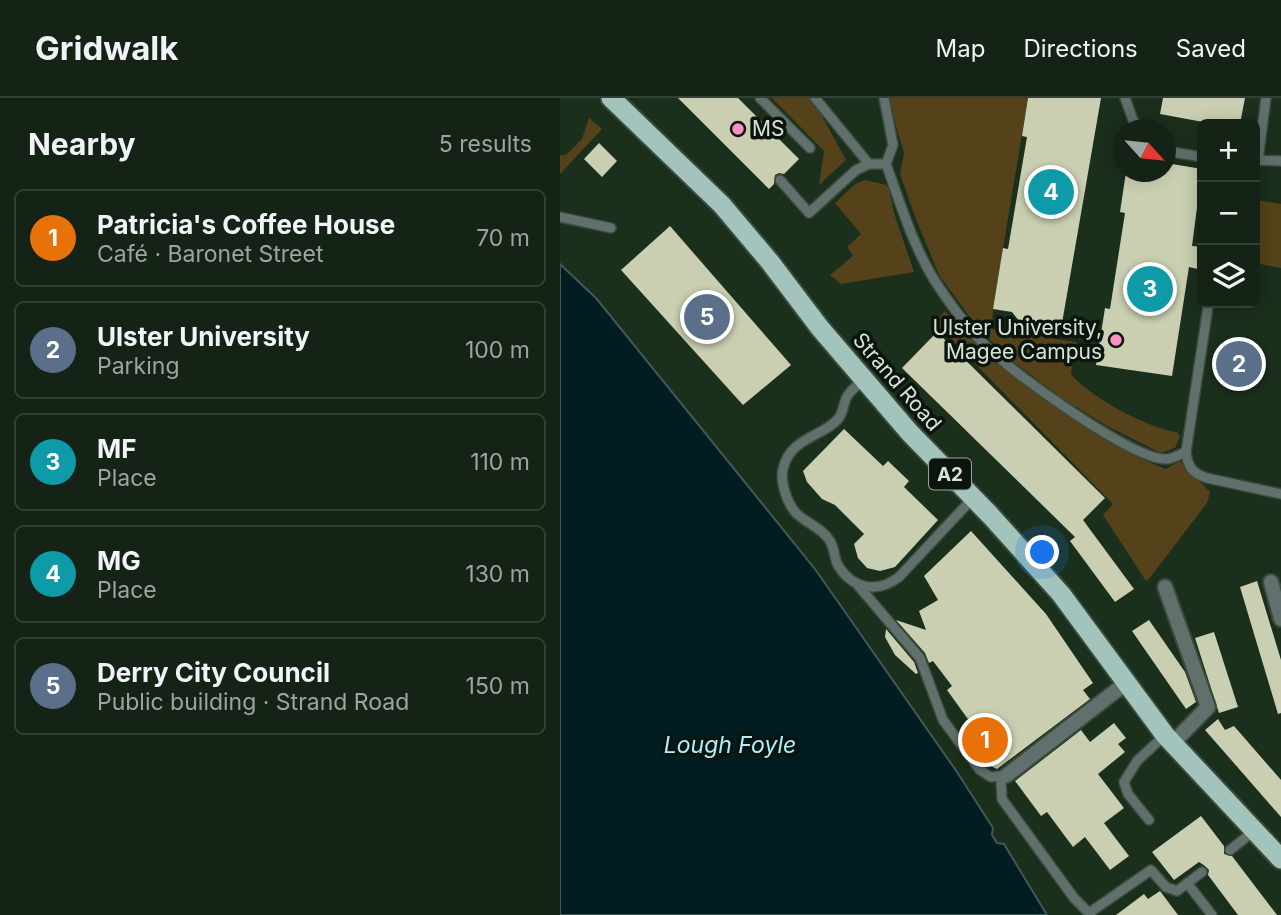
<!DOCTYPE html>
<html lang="en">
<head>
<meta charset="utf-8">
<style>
	body { margin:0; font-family:Inter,sans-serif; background:#1d2b1f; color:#f1f3f6 }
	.controls { position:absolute; right:21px; top:21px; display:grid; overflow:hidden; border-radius:10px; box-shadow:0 4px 18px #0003 }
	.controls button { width:63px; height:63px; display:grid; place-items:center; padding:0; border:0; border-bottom:2px solid #334035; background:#142316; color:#f1f3f6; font:35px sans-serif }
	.compass { position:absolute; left:553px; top:21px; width:63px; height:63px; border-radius:50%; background:#142316; box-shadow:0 4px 18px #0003; rotate:117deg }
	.you { position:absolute; left:483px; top:455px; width:24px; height:24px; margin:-18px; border:5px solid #fff; border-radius:50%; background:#1a73e8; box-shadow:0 0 0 10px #1a73e833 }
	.badge { display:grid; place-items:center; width:46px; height:46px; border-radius:50%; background:#fa8fc6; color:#fff; font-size:23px; font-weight:700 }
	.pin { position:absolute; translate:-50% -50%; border:4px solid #fff; box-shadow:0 2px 7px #0006 }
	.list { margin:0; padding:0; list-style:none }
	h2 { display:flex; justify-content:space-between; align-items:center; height:91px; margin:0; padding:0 28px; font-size:30px }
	h2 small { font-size:23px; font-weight:400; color:#9da4a1 }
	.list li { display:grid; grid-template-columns:46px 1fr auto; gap:21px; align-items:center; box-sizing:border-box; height:98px; margin:0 14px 14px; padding:0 14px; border:2px solid #334035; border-radius:10px }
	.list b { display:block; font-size:26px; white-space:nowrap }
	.list p { margin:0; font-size:23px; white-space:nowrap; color:#9da4a1 }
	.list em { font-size:23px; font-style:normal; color:#9da4a1 }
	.icon { flex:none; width:38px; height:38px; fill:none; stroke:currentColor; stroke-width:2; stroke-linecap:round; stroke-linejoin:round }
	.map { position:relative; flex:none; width:721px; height:817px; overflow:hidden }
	header { display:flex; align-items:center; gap:42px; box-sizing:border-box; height:98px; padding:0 35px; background:#142316; border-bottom:2px solid #334035 }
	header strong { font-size:33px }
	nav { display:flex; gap:38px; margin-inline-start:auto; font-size:24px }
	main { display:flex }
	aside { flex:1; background:#142316 }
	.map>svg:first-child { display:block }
	.green { fill:#55421a }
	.water { fill:#011d22; stroke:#415858; stroke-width:2 }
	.building { fill:#c9cfb0 }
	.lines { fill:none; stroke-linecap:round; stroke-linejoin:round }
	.service-casing { stroke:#394c3b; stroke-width:12 }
	.minor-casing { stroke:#394c3b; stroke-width:18 }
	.trunk-casing { stroke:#394c3b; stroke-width:23 }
	.service { stroke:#61706c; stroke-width:9 }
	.minor { stroke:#61706c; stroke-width:14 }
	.trunk { stroke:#a2c4bc; stroke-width:19 }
	.poi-dot { fill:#fa8fc6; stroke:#0c150d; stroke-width:2.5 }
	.labels { text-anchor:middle; stroke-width:7; stroke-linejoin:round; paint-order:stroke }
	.shield { fill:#0c150d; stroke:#99a59a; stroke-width:2 }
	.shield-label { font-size:19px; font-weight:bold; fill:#d6e3d7 }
	.poi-label { font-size:21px; fill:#d6e3d7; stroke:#0c150d; text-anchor:start }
	.street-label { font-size:21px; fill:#d6e3d7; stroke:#0c150d }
	.water-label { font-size:23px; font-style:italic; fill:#adf1fe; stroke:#0c150d }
</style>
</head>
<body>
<header>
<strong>Gridwalk</strong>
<nav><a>Map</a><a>Directions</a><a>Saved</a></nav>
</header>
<main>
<aside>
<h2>Nearby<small>5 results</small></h2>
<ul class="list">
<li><span class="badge" style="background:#e8710a">1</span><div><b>Patricia's Coffee House</b><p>Café · Baronet Street</p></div><em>70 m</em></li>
<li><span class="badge" style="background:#5c6f8a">2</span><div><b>Ulster University</b><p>Parking</p></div><em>100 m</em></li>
<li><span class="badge" style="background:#0f9aa8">3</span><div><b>MF</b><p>Place</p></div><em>110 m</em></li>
<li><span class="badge" style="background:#0f9aa8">4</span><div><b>MG</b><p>Place</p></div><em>130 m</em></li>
<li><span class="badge" style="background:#5c6f8a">5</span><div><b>Derry City Council</b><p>Public building · Strand Road</p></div><em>150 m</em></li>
</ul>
</aside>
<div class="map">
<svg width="721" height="817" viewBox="0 0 721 817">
	<rect width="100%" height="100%" fill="#1b2f1d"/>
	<g class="green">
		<polygon points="212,0 249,0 262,18 286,62 259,87 264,53"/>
		<path d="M328,0H468L433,211L432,231L516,244L511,276C528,298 589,331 617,334L620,339L615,350L601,355L547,328L503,301L443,256L409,218L379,177L356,121L340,76L344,55Z"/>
		<polygon points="29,20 42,31 0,76 0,57 6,57 22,41"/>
		<polygon points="306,82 326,87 329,91 334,115 354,174 281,186 270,177 293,158 288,150 288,148 301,136 275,105 295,86"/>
		<polygon points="695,102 721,106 721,170 695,165"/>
		<path d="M385,213C428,262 479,299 535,333C557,347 580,362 606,371L620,363L650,394L647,405L589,481L586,483L543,417L553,406L374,224Z"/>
	</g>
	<polygon class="water" points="0,166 36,200 255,471 397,674 433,730 432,737 437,745 444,746 487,817 0,817"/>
	<g class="building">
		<polygon points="118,0 178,0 239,61 224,76 219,75 215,77 214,86 209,91"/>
		<polygon points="468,0 541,0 501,231 460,224 452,214 433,211 443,150 448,151 467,39 462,38"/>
		<polygon points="603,0 685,0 680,26 654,26 600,16"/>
		<polygon points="39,45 57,63 42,79 24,61"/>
		<polygon points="606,65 642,71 632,148 642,149 642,172 629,169 612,278 536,267 545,210 550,211 565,115 560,114 566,74 606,74"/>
		<polygon points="110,128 231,267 183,307 61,172"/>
		<polygon points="377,234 545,400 523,422 574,491 555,504 510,443 515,439 342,270"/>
		<polygon points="284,331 323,368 328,363 349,383 344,389 378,422 335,469 320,473 307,470 298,460 294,446 304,436 275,407 262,401 247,384 243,373"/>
		<polygon points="411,433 486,516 533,585 523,592 530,601 437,671 423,664 405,640 410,624 387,592 392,588 373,563 369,565 365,555 336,522 366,532 359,513 378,502 364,478"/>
		<polygon points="697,483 721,562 721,615 718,616 680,489"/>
		<polygon points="589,522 625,574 636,604 626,611 572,533"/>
		<polygon points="326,531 354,564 358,575 356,576 335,557 325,539"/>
		<polygon points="654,534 678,609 659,615 635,540"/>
		<polygon points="658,621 665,632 674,628 721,682 721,719 645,632"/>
		<polygon points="554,625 566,640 558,646 565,654 538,676 564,710 544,725 569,758 550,772 525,739 513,749 487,714 481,718 455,683 521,632 530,644"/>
		<polygon points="641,718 664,748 664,756 672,758 717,817 678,817 648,777 649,772 645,768 639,764 614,782 592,754"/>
		<polygon points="600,793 618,817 556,817 584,796 588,801"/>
	</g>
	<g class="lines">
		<defs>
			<g id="service">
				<polyline points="200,0 250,50"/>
				<path d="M255,0L309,66H326C340,104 352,145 373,180C389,205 408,231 430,252C456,277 573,362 606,361C613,361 620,356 626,354"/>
				<polyline points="324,0 333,47 326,66"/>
				<polyline points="565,0 573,22 580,32"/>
				<polyline points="606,53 642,59"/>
				<polyline points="695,62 721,63"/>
				<polyline points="698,62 706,0"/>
				<polyline points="220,82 249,115 296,72 309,66"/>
				<polyline points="0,119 51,130"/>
				<path d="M648,209L626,354C628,369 632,375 647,380L721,396"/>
				<path d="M304,282C299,286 292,291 288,297C283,304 284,314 278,321C263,339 230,339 223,371C220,384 227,406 237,416C248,426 262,430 270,443C275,451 274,462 279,469C294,492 318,495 339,479L413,400"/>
				<polyline points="296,485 360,560 383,622 420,672 431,679 447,677"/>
				<polyline points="446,678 441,684 442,701 514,800 531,817"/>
				<polyline points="589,722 568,696 564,684 577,663 605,637"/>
				<polyline points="670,752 694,733"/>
				<polyline points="627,785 652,817"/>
				<polyline points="529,815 591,772 606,789 617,793 642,774"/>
			</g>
			<g id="minor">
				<polyline points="711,484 721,521"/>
				<polyline points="605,489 648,609 613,645"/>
				<polyline points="447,677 566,585"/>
			</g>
			<polyline id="trunk" points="51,0 162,107 210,164 260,230 350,335 430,417 501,496 605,637 721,761"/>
		</defs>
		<use href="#service" class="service-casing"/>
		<use href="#minor" class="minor-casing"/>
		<use href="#trunk" class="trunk-casing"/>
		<use href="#service" class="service"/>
		<use href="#minor" class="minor"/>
		<use href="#trunk" class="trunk"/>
	</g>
	<g class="poi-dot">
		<circle cx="178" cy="31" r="7"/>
		<circle cx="556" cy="242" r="7"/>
	</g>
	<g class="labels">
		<rect class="shield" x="369" y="360.5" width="42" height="31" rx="5"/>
		<g class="shield-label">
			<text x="390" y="383">A2</text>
		</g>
		<g class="poi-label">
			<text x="192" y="38">MS</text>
			<text x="542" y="237" text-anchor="end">Ulster University,<tspan x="542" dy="24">Magee Campus</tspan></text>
		</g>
		<g class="street-label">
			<text transform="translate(337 284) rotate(49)" y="7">Strand Road</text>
		</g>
		<g class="water-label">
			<text x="170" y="655">Lough Foyle</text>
		</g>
	</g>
</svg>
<div class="controls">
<button>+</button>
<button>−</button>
<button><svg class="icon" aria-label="layers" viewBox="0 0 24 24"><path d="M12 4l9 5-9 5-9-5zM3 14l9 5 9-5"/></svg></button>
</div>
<svg class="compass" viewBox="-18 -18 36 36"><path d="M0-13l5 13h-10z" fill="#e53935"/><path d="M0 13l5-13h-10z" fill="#9da4a1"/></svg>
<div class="you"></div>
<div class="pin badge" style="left:425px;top:642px;background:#e8710a">1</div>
<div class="pin badge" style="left:679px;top:266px;background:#5c6f8a">2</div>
<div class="pin badge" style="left:590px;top:191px;background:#0f9aa8">3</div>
<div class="pin badge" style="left:491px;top:94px;background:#0f9aa8">4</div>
<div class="pin badge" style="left:147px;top:219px;background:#5c6f8a">5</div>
</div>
</main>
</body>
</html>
